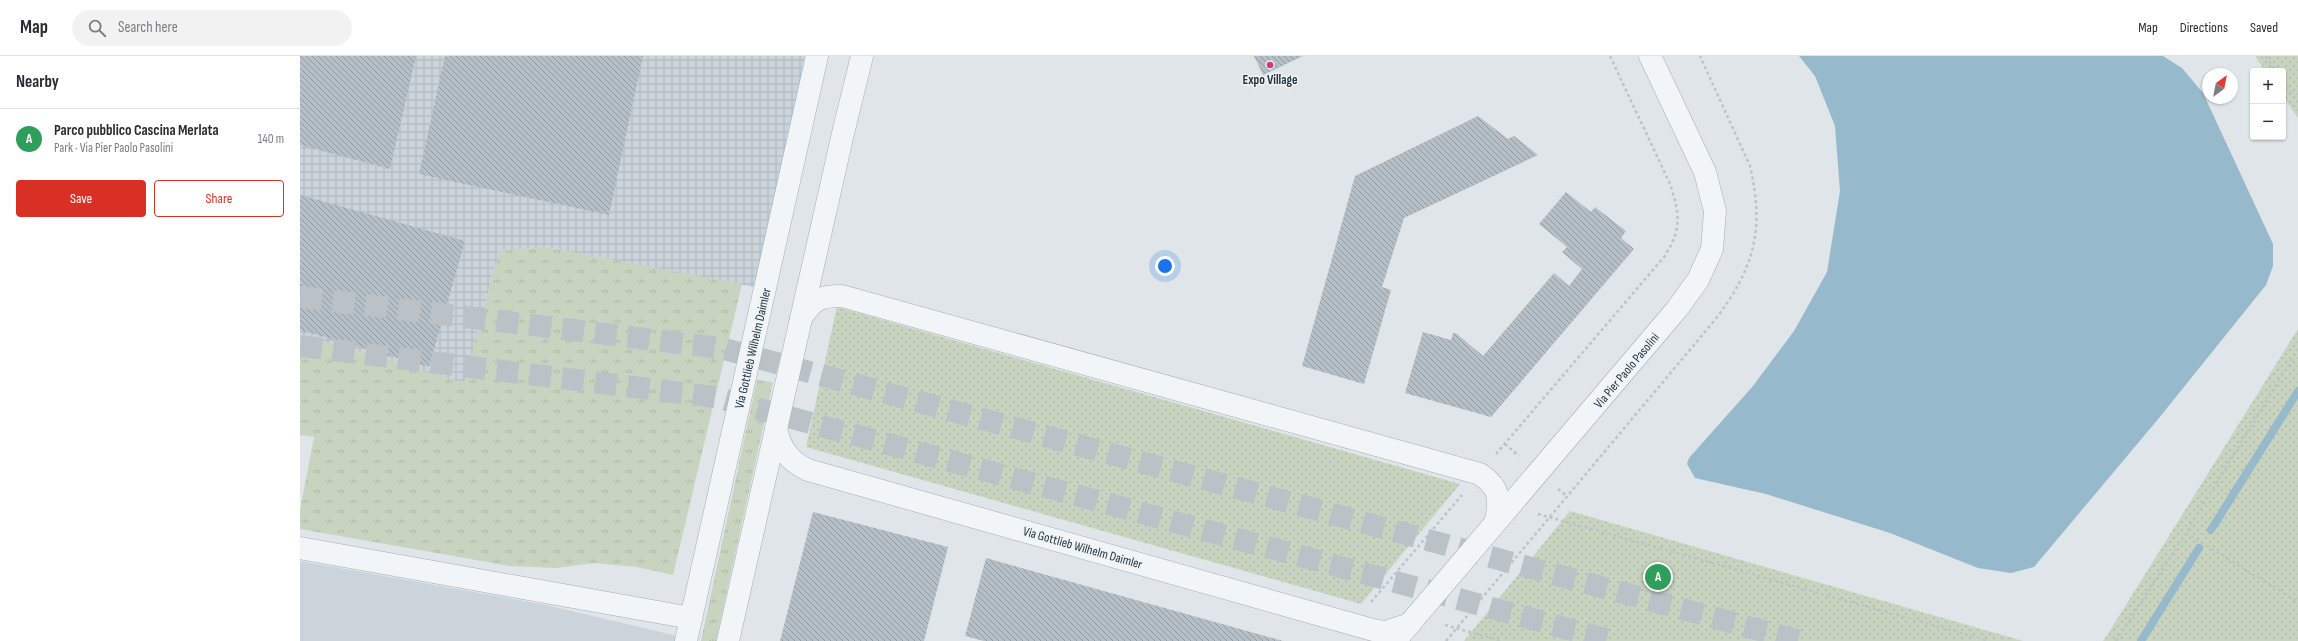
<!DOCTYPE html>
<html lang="en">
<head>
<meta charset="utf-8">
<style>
	body { margin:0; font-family:"Sofia Sans Condensed",sans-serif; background:#f2f2f3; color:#2b2b33 }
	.controls { position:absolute; right:12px; top:12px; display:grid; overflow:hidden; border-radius:4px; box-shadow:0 1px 3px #0004 }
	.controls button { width:36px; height:36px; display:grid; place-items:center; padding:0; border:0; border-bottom:1px solid #e1e1e2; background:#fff; color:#2b2b33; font:20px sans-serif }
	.compass { position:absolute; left:1902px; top:12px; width:36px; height:36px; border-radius:50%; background:#fff; box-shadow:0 1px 3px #0004; rotate:32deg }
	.you { position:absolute; left:865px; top:210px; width:14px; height:14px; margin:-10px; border:3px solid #fff; border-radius:50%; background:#1a73e8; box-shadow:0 0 0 6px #1a73e833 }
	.badge { display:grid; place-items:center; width:26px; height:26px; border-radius:50%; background:#d93025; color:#fff; font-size:13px; font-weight:700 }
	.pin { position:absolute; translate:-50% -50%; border:2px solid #fff; box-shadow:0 1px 4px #0006 }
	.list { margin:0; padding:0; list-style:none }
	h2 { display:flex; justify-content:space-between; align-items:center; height:52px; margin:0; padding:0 16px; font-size:17px }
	h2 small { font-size:13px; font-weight:400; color:#7c7c81 }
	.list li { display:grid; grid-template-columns:26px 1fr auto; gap:12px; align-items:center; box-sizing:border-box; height:60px; padding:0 16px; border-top:1px solid #e1e1e2 }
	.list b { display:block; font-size:15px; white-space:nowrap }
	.list p { margin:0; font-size:13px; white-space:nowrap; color:#7c7c81 }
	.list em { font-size:13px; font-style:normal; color:#7c7c81 }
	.actions { display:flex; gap:8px; padding:12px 16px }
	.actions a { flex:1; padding:9px 0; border:1px solid #d93025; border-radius:4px; text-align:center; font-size:14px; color:#d93025 }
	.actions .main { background:#d93025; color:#fff }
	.icon { flex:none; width:22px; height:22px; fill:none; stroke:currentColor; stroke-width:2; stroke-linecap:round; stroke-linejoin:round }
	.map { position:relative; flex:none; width:1998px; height:585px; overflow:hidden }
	header { display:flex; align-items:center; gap:24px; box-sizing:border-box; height:56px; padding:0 20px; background:#fff; border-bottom:1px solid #e1e1e2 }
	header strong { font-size:19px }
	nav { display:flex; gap:22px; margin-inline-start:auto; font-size:14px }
	.search { width:280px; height:36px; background:#f2f2f3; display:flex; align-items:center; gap:10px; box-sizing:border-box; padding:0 14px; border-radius:22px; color:#7c7c81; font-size:15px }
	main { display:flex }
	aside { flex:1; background:#fff }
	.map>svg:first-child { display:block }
	.built { fill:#ccd4db }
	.industrial { fill:url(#industrial-grid) }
	.grass { fill:url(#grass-tufts) }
	.park { fill:url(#park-dots) }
	.water { fill:#97b9cc }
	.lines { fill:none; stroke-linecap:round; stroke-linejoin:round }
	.stream { stroke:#97b9cc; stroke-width:8 }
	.building { fill:url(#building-back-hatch) }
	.highway-tunnel { stroke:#bac2c8; stroke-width:22; stroke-dasharray:22 11; stroke-linecap:butt }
	.minor-casing { stroke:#a4adb4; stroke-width:23 }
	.path { stroke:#bdc3c8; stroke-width:2.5; stroke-dasharray:3 3; stroke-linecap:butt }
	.minor { stroke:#f2f5f7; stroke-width:22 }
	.poi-dot { fill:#d8396b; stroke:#eef3f7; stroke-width:1.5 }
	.labels { text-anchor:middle; stroke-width:3; stroke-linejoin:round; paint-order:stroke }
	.poi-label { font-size:13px; font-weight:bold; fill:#263542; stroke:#eef3f7 }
	.street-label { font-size:13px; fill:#263542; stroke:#eef3f7 }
</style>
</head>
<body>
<header>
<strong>Map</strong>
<div class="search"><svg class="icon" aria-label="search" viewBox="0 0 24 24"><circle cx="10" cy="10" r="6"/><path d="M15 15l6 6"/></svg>Search here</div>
<nav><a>Map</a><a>Directions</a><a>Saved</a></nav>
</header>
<main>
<aside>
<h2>Nearby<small></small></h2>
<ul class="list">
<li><span class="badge" style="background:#2e9e5b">A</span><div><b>Parco pubblico Cascina Merlata</b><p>Park · Via Pier Paolo Pasolini</p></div><em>140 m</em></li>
</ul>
<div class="actions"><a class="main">Save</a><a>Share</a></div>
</aside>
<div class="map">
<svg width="1998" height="585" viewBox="0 0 1998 585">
	<defs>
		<pattern id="industrial-grid" width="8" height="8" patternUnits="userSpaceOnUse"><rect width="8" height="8" fill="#ccd4db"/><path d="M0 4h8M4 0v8" fill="none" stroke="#afb7bd"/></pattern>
		<pattern id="grass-tufts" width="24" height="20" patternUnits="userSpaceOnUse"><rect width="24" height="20" fill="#c8d4bf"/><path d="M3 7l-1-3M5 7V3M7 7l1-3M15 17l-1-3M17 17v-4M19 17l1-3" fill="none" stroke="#acb7a5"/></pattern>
		<pattern id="park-dots" width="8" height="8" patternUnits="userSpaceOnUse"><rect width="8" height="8" fill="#c8d4bf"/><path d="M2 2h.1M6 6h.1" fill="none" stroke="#acb7a5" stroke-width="1.8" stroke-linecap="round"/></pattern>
		<pattern id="building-back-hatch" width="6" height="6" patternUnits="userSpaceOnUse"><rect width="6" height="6" fill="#b5bfc7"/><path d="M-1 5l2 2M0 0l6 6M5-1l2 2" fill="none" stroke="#939ca3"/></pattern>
	</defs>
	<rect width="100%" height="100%" fill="#dfe5e9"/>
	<polygon class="built" points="0,505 246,549 377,580 376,585 0,585"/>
	<polygon class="industrial" points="0,0 505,0 459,232 245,191 199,195 164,328 0,278"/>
	<g class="grass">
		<polygon points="245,191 442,228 373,519 337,511 294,507 256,512 210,510 0,473 0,454 14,381 0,379 0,278 164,327 199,195"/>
		<polygon points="457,324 473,326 416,585 401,585"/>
	</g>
	<g class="park">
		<polygon points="1955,0 1998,0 1998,62 1983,41 1983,15 1965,15"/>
		<polygon points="537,251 1160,428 1061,548 506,391"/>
		<polygon points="1998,273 1998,585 1803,585 1806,581"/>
		<polygon points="1270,455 1723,585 1164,585"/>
	</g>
	<polygon class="water" points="1499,0 1863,0 1882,12 1903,37 1973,188 1973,210 1966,229 1859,362 1734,511 1711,517 1678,512 1590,477 1466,438 1395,422 1387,408 1389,402 1453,330 1494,275 1527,216 1540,135 1535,70 1515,20"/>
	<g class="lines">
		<g class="stream">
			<polyline points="1911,474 1998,335"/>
			<polyline points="1841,585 1899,492"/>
		</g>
	</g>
	<g class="building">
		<polygon points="0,0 116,0 90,113 0,89"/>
		<polygon points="145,0 343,0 309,159 119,118"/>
		<polygon points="954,0 1003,0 963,19"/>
		<polygon points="1178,60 1208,83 1214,80 1238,99 1104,162 1082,231 1091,234 1064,328 1002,310 1055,120"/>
		<polygon points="1266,136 1291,156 1295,151 1326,175 1321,182 1334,193 1191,361 1105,337 1123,276 1151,284 1153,277 1157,278 1183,300 1254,217 1269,230 1282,213 1262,196 1267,191 1239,168"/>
		<polygon points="0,139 165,185 129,311 0,274"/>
		<polygon points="513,456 648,491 624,585 480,585"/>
		<polygon points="686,502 983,585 684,585 665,580"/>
	</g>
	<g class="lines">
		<g class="highway-tunnel">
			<polyline points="0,241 421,292 1500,585"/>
			<polyline points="0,290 415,341 1313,585"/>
		</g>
		<defs>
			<g id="minor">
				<path d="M501,262C514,243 519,240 542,240L1180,418C1200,432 1200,442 1196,465"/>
				<path d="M476,373C481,394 489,405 508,414L1073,574L1086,576L1110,568"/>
				<polyline points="0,492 391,562"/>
				<polyline points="386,585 517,0"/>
				<polyline points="428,585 544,73 562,0"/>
				<polyline points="1095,585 1377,253 1398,224 1412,193 1415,155 1405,116 1350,0"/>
			</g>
		</defs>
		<use href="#minor" class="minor-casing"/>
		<g class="path">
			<polyline points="1966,0 1976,15"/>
			<polyline points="1983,25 1998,46"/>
			<polyline points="1205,388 1219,400"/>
			<path d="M1196,398L1364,201C1382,174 1380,158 1370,128L1310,0"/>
			<polyline points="1258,433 1267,440"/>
			<polyline points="1238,458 1686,584"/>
			<polyline points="1886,477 1998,546"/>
			<polyline points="1071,546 1162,439"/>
			<polyline points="1145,569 1202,585"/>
			<path d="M1146,585L1414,265C1454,213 1465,175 1450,110L1400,0"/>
			<polyline points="1816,585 1886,477 1998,293"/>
		</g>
		<use href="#minor" class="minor"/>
	</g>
	<circle class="poi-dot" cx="970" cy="9" r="4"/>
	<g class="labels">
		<g class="poi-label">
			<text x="970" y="28">Expo Village</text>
		</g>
		<g class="street-label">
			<text transform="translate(452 292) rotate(-77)" y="5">Via Gottlieb Wilhelm Daimler</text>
			<text transform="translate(1326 314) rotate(-50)" y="5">Via Pier Paolo Pasolini</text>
			<text transform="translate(783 491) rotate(16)" y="5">Via Gottlieb Wilhelm Daimler</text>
		</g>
	</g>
</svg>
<div class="controls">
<button>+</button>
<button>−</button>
</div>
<svg class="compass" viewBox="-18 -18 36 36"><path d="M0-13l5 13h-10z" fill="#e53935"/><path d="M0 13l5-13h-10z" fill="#7c7c81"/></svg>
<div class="you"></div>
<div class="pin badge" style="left:1358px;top:521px;background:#2e9e5b">A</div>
</div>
</main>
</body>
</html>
